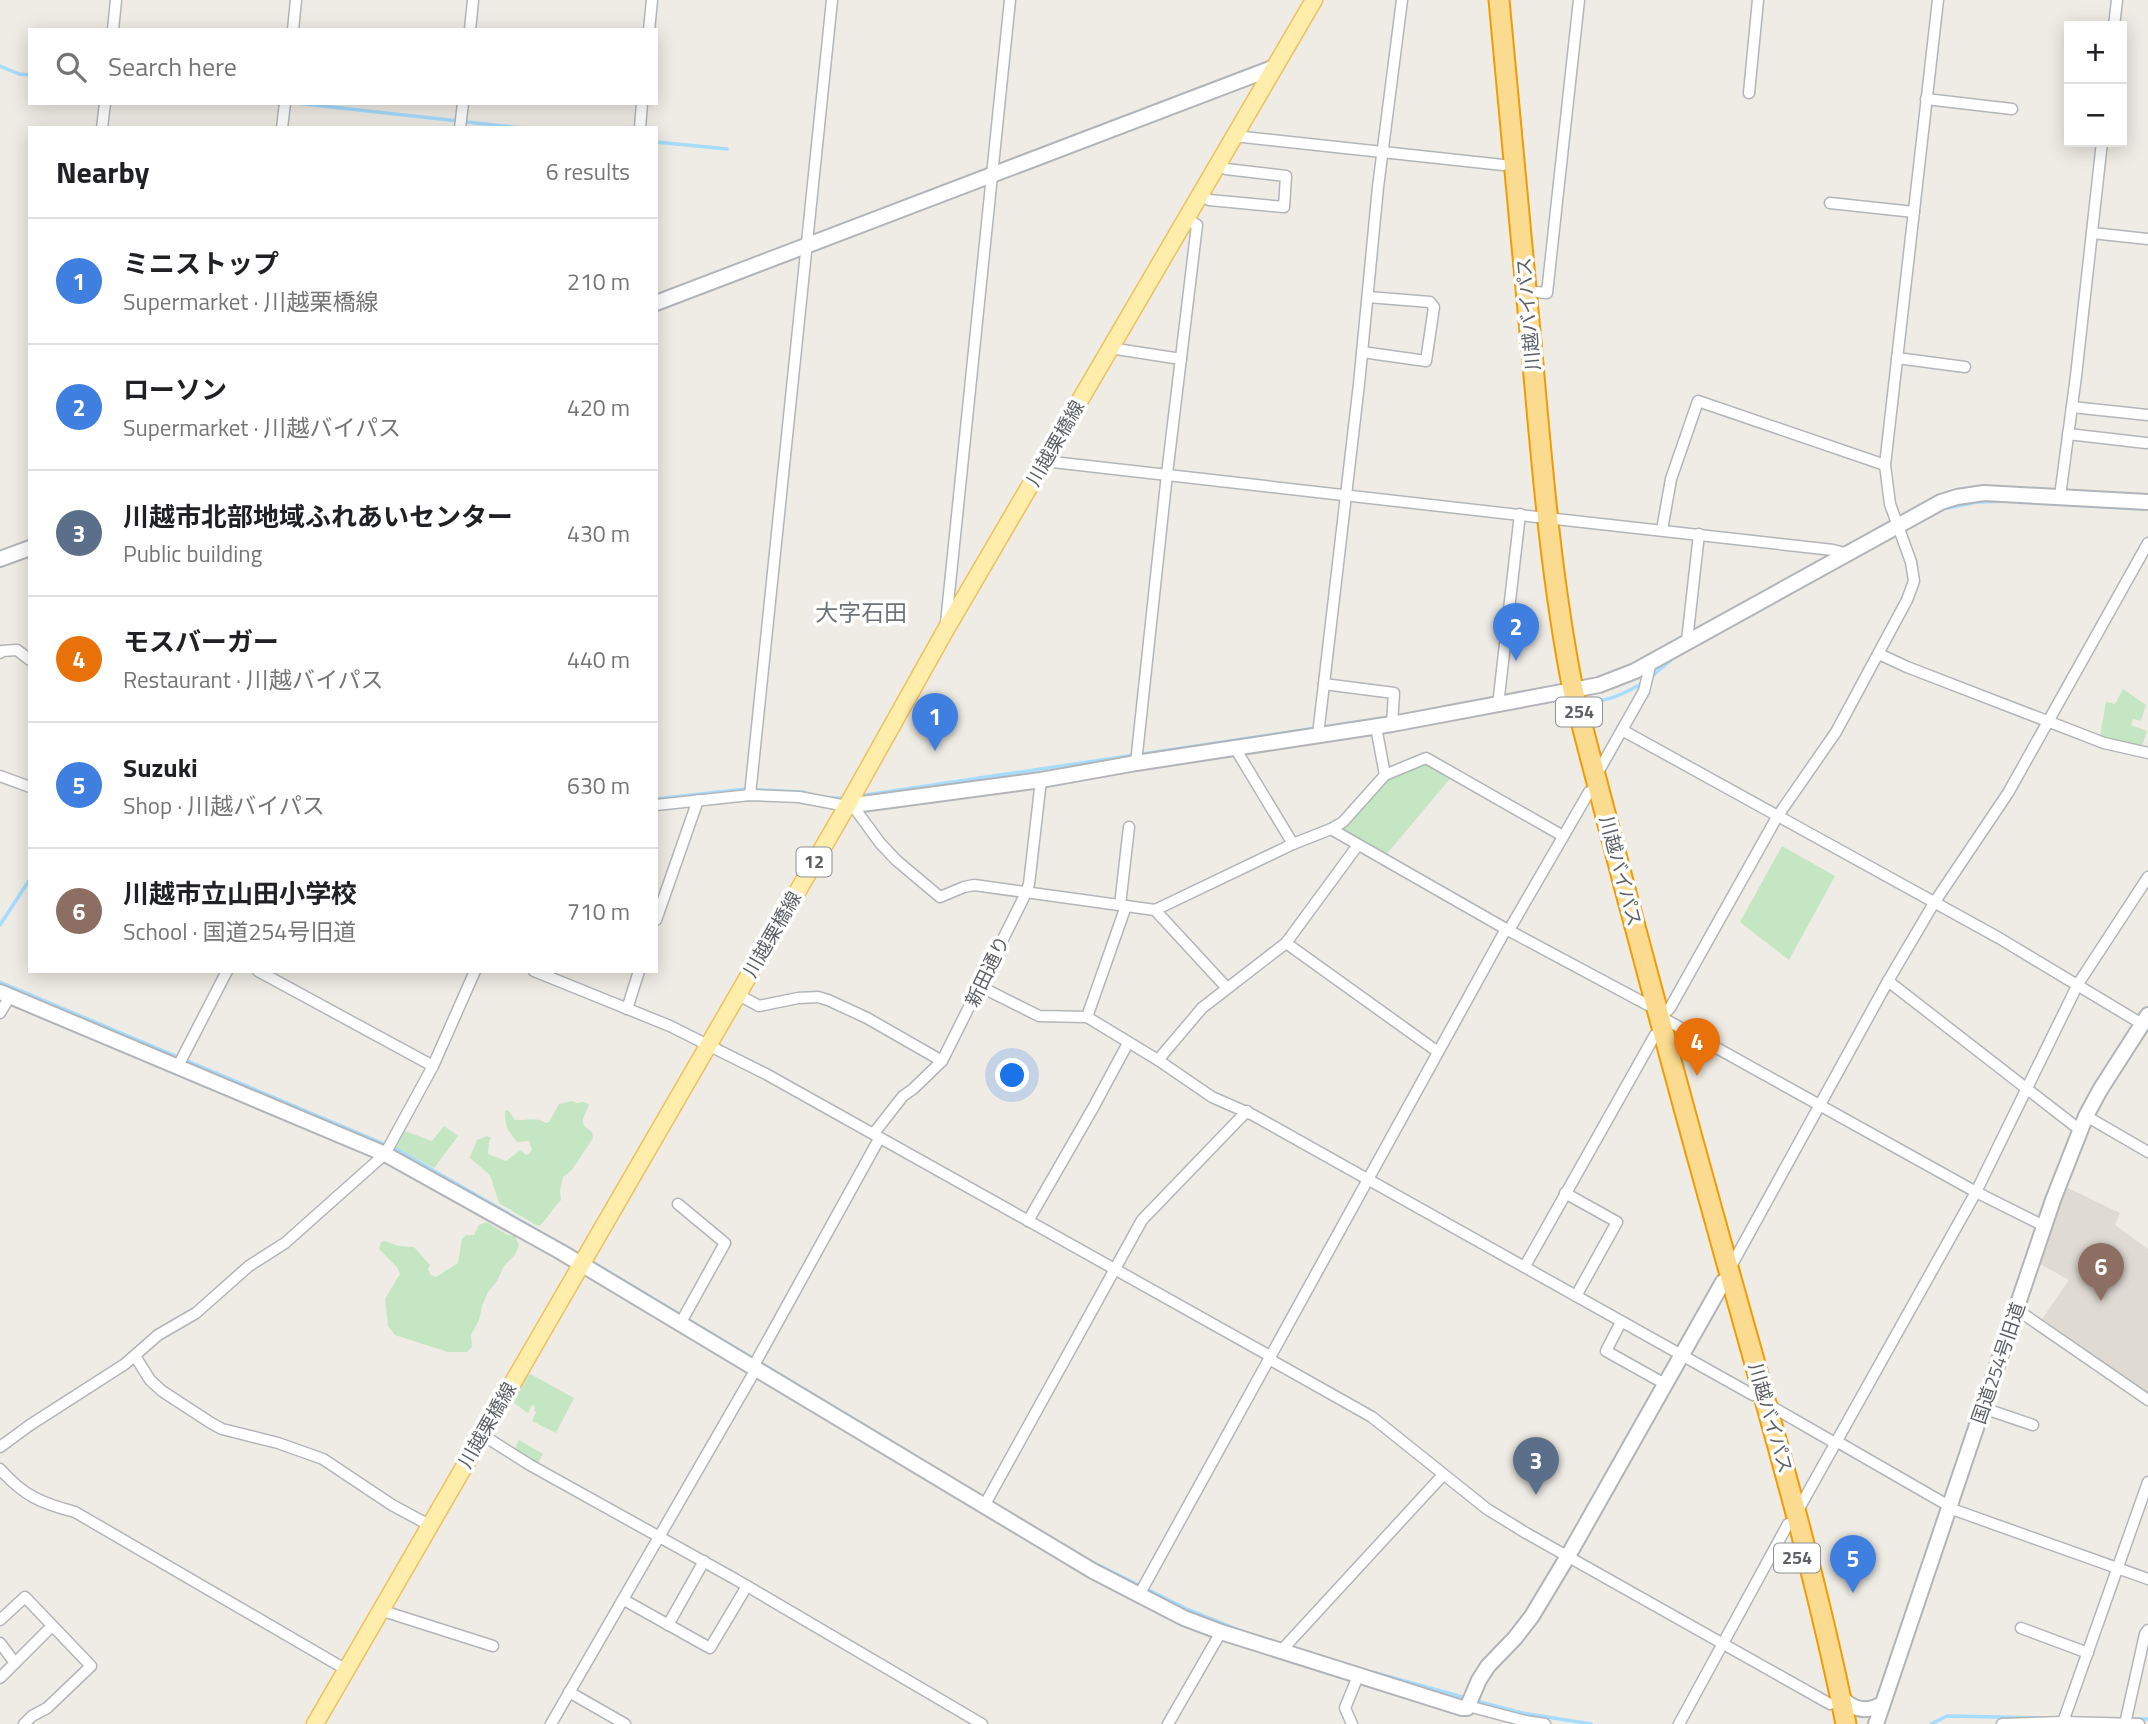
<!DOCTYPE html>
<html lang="en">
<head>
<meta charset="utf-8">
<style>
	body { margin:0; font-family:"Titillium Web","Noto Sans JP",sans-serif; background:#f6f6f6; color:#202124 }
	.controls { position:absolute; right:21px; top:21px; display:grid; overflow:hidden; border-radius:0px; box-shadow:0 4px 18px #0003 }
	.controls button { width:63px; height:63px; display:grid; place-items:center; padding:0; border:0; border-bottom:2px solid #e0e0e0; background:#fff; color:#202124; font:35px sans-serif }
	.you { position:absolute; left:1013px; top:1076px; width:24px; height:24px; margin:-18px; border:5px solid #fff; border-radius:50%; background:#1a73e8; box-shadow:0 0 0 10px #1a73e833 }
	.badge { display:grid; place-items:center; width:46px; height:46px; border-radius:50%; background:#ea580c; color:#fff; font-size:23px; font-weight:700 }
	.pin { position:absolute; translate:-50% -58px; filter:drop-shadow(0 2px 4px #0008) }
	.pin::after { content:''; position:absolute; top:37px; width:24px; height:21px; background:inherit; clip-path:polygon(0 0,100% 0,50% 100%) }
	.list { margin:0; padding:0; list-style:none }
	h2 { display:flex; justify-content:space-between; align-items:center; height:91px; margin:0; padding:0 28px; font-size:30px }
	h2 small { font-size:23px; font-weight:400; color:#757577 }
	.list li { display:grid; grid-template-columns:46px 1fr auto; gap:21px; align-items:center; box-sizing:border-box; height:126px; padding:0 28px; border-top:2px solid #e0e0e0 }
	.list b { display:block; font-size:26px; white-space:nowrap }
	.list p { margin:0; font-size:23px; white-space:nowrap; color:#757577 }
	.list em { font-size:23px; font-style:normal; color:#757577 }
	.icon { flex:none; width:38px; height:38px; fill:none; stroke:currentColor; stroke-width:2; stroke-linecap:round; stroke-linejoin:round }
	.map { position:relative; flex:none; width:2148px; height:1724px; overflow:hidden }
	.search { position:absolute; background:#fff; box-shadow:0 4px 18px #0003; left:28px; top:28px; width:630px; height:77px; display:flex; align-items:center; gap:18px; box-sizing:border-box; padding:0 24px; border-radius:0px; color:#757577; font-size:26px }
	.panel { position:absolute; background:#fff; box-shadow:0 4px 18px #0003; left:28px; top:126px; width:630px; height:847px; border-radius:0px }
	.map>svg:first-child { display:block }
	.education { fill:#dfdbd3 }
	.green { fill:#c4e6c2 }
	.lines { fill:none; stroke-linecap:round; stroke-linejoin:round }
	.stream { stroke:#a6dcfe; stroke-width:3.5 }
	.street-casing { stroke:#b2b6ba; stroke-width:13 }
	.secondary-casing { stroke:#b1b5ba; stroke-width:18 }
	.primary-casing { stroke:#f0c05e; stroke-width:19 }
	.highway-casing { stroke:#f19c03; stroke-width:23 }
	.street { stroke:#fff; stroke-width:10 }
	.secondary { stroke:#fff; stroke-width:14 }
	.primary { stroke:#feedab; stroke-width:16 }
	.highway { stroke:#fbdb90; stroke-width:19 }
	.labels { text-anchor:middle; stroke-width:7; stroke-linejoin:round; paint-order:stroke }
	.shield { fill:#fff; stroke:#8e9093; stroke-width:2 }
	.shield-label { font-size:18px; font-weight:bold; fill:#5d6165 }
	.street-label { font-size:19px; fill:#5d6165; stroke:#fff }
	.quarter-label { font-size:23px; fill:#6e7377; stroke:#fff }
</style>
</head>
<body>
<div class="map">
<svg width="2148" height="1724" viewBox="0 0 2148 1724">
	<rect width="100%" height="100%" fill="#efece5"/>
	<polygon class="education" points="2066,1187 2120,1213 2115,1225 2148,1249 2148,1393 2040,1322 2069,1280 2040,1264"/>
	<g class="green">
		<polygon points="2123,689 2146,705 2141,721 2133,719 2131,725 2147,731 2142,746 2100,737 2106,702 2115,704"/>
		<polygon points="1427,761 1453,775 1386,855 1341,831 1341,828 1387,778"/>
		<polygon points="1782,846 1835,876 1789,960 1740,922"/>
		<path d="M572,1101L577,1103L583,1102L589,1104C585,1118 576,1122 592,1132L593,1138L572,1170L563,1177L560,1191L561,1200C553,1208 548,1217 540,1226L536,1225L499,1203L490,1175L470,1158C471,1152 475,1147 477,1140L487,1136L491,1138L489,1142L488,1154L506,1161L521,1150L526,1155L529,1154L532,1150L529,1141L517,1142C507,1130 505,1126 505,1111L508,1110L515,1120C526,1121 536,1116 546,1123L549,1122L559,1104Z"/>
		<polygon points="444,1126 458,1136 434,1168 395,1147 405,1131 432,1141"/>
		<polygon points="487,1222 506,1234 515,1236 519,1245 515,1255 504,1266 497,1281 488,1292 482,1306 479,1320 471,1335 472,1347 467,1352 448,1352 395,1335 388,1326 385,1299 400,1274 397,1267 379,1249 381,1242 385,1241 398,1246 414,1247 430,1265 428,1269 431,1275 436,1277 458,1263 462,1239 466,1235 474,1235 479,1225"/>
		<polygon points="525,1371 574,1398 556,1433 532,1421 536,1412 534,1410 535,1406 532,1405 528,1413 510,1400"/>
		<polygon points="519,1440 543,1454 538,1463 514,1451"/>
	</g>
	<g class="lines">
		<g class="stream">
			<polyline points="0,66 19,74 30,75"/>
			<polyline points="296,103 521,128"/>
			<polyline points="656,142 727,149"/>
			<polyline points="2021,502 2142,509"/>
			<polyline points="1938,510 1977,502 2013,501"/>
			<polyline points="1651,677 1677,655"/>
			<path d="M1584,698C1602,707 1628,691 1645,682"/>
			<polyline points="859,796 1391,717"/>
			<polyline points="827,798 844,798"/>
			<polyline points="656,799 745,789 803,792 810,794"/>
			<polyline points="0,925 30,879"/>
			<polyline points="0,982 396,1149 582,1256"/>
			<polyline points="589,1260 912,1454"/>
			<polyline points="1080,1556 1187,1609 1244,1632"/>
			<polyline points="1372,1672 1466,1698"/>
			<polyline points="1473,1700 1522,1713 1591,1724"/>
			<polyline points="2136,1719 2148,1719"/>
			<polyline points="1931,1724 1947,1716 2041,1718"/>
		</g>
		<defs>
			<g id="street">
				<polyline points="1938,0 1885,465 1890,504 1911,562 1914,581 1907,600 1836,732 1777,817 1670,1008 1661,1017 1976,1192 2078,984 2148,877"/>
				<polyline points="2114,26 2117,0"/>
				<polyline points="113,30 116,0"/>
				<polyline points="293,30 296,0"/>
				<polyline points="470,30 473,0"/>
				<polyline points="649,30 652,0"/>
				<polyline points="1749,93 1758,0"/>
				<polyline points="1926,99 2012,109"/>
				<polyline points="102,128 105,103"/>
				<polyline points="282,128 285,103"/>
				<polyline points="460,128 463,103"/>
				<polyline points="640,128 642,103"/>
				<polyline points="1234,136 1503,165"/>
				<polyline points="1200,195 1209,200 1284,207 1286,176 1226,169 1217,165"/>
				<polyline points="1830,203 1914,212"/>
				<polyline points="2092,233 2148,239"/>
				<polyline points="1526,291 1547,293 1579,0"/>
				<polyline points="1110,348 1181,359"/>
				<polyline points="1362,352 1426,361 1434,307 1430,302 1368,297"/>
				<polyline points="1897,358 1965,367"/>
				<polyline points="2072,407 2148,415"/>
				<polyline points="2068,434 2146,443"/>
				<polyline points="1044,461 1537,517"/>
				<polyline points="2060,496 2076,376 2102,142"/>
				<polyline points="1547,518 1833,550 1845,553"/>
				<polyline points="1662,530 1671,479 1698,401 1885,465"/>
				<polyline points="946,623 1010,0"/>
				<polyline points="1687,641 1699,534"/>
				<polyline points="0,653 2,651 17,650 30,660"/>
				<polyline points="1879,654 1907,667 2104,743 2148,753"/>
				<polyline points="1324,684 1394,693 1392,724"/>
				<polyline points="1498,705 1520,514"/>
				<polyline points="1376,727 1385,775"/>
				<polyline points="1622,730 1999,938 2142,1024"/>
				<polyline points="1318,735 1359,384 1378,187 1402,0"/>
				<polyline points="1235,748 1293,844"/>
				<polyline points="1136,763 1167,474 1197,225 1186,219"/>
				<polyline points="1597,774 1644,691 1651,662"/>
				<polyline points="0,776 30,787"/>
				<polyline points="750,795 832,0"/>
				<polyline points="656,805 750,795 799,797 847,806"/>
				<polyline points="853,806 880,843 896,860 940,897 964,887 974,885 1155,910 1293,844 1331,829 1343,822 1385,775 1426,758 1563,836"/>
				<polyline points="1331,829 1506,929 1648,1005"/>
				<polyline points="1120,905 1129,827"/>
				<polyline points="1155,910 1227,988"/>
				<polyline points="656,920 698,800"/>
				<polyline points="1509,930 1589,792"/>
				<polyline points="1286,943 1438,1052"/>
				<polyline points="258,971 433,1066"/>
				<polyline points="534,971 670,1026 766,1074 1270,1356"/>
				<polyline points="1888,981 2080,1130"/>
				<polyline points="979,986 1039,1016 1087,1017 1158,1060 1212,1097 1253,1115 1753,1395"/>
				<polyline points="737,994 759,1006 798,998 818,997 828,1000 867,1018 942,1061"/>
				<polyline points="627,1009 639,971"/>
				<polyline points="0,1013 10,996"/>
				<polyline points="1087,1017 1126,906"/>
				<polyline points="1158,1060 1202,1008 1286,943 1358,845"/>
				<polyline points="178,1066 227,971"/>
				<polyline points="2086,1116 2148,1152"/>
				<polyline points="874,1133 903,1096 913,1089 942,1061 1026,893 1029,884 1041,780"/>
				<polyline points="1565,1193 1617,1222 1576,1296"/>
				<polyline points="678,1204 725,1243 680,1324"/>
				<polyline points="1028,1221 1093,1108 1128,1043"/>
				<polyline points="1525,1266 1655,1035"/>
				<polyline points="1729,1270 1888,981 1934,903 2008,793 2148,543"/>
				<polyline points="2016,1309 2148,1400"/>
				<polyline points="1621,1322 1606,1351 1665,1384"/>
				<polyline points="135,1356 150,1380 162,1391 211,1423 222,1429 278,1443 323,1459 392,1505 429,1525"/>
				<polyline points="1269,1359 1372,1417 1487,1509 1526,1533 1830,1704"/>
				<polyline points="753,1367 879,1139"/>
				<polyline points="1769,1405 1835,1443"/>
				<polyline points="1983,1408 2033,1425"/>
				<polyline points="481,1434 530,1465 735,1579 982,1724"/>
				<polyline points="1836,1441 1949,1506"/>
				<polyline points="0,1447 30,1425 125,1364 158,1335 196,1313 249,1266 285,1243 385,1154 433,1066 475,971"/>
				<path d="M0,1469C24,1496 41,1503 75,1512L345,1669"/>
				<polyline points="984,1506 1142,1220 1247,1111"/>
				<polyline points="1949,1508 2148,1579"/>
				<polyline points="1797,1512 1976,1192 2044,1226"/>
				<polyline points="1139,1595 1506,929"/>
				<polyline points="624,1600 710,1648 747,1586"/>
				<polyline points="380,1610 493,1646"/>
				<polyline points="0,1620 25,1597 91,1666 47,1708 32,1716 24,1724"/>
				<polyline points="668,1625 704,1561"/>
				<polyline points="2021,1628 2088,1653"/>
				<polyline points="0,1643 15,1663 0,1678"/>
				<polyline points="1280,1652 1443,1475"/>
				<polyline points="15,1663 52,1626"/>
				<polyline points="569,1692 625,1724"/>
				<polyline points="1468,1706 1525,1721 1545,1724"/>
				<polyline points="2063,1722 2148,1482"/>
				<polyline points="551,1724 756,1369"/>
				<polyline points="1168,1724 1221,1632"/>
				<polyline points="1352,1724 1345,1708 1358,1676"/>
				<polyline points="1679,1724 1788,1524"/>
				<polyline points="2002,1724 2063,1722 2139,1724"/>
				<polyline points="2125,1724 2145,1634 2148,1630"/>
			</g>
			<g id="secondary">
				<polyline points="656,303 1275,67"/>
				<polyline points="0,559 30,548"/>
				<polyline points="847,806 1041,780 1136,763 1392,724 1599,685 1635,671 1941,502 1957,497 1984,493 2148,502"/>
				<polyline points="0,992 385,1154 561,1252 1093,1571 1184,1618 1221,1632 1462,1708 1467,1708 1479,1680 1488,1666 1515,1638 1532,1616 1568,1556 1723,1282"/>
				<path d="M1841,1697C1853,1710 1866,1713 1882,1704"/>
				<polyline points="1876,1724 2053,1200 2086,1116 2100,1090 2148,1015"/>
			</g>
			<polyline id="primary" points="315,1724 847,806 945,631 1314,0"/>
			<path id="highway" d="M1499,0C1511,118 1521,236 1532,353C1542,466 1551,578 1573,690C1623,884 1675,1078 1729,1271C1771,1422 1815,1571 1846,1724"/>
		</defs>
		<use href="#street" class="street-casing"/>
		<use href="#secondary" class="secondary-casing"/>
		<use href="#primary" class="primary-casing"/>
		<use href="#highway" class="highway-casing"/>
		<use href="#street" class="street"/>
		<use href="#secondary" class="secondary"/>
		<use href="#primary" class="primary"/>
		<use href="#highway" class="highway"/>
	</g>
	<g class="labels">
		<g class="shield">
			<rect x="1556" y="697.5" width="46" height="29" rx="5"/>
			<rect x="796.5" y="847.5" width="35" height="29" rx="5"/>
			<rect x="1774" y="1543.5" width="46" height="29" rx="5"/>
		</g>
		<g class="shield-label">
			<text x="1579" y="718">254</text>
			<text x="814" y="868">12</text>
			<text x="1797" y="1564">254</text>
		</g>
		<g class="street-label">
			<text transform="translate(1528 314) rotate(-95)" y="7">川越バイパス</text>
			<text transform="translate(1055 443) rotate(-60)" y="7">川越栗橋線</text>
			<text transform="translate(1621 871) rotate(75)" y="7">川越バイパス</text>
			<text transform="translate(772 934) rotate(-60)" y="7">川越栗橋線</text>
			<text transform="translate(987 971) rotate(-64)" y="7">新田通り</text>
			<text transform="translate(1998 1363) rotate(-71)" y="7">国道254号旧道</text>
			<text transform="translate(1771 1418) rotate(74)" y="7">川越バイパス</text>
			<text transform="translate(487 1425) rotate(-60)" y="7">川越栗橋線</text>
		</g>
		<g class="quarter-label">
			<text x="861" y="621">大字石田</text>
		</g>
	</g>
</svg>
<div class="controls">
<button>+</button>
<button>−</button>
</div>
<div class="you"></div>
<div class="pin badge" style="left:935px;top:751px;background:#3f7fe0">1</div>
<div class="pin badge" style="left:1516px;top:661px;background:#3f7fe0">2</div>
<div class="pin badge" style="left:1536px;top:1495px;background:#5c6f8a">3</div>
<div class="pin badge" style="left:1697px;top:1076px;background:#e8710a">4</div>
<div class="pin badge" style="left:1853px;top:1593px;background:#3f7fe0">5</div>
<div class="pin badge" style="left:2101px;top:1301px;background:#8d6e63">6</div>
<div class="search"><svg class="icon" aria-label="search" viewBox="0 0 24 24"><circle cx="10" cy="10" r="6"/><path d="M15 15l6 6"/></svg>Search here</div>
<section class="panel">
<h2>Nearby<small>6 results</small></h2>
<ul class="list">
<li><span class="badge" style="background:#3f7fe0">1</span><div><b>ミニストップ</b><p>Supermarket · 川越栗橋線</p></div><em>210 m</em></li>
<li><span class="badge" style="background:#3f7fe0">2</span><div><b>ローソン</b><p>Supermarket · 川越バイパス</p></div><em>420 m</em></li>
<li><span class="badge" style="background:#5c6f8a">3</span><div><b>川越市北部地域ふれあいセンター</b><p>Public building</p></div><em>430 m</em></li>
<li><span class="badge" style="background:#e8710a">4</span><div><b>モスバーガー</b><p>Restaurant · 川越バイパス</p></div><em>440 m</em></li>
<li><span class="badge" style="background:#3f7fe0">5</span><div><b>Suzuki</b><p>Shop · 川越バイパス</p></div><em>630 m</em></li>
<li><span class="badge" style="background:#8d6e63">6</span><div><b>川越市立山田小学校</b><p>School · 国道254号旧道</p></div><em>710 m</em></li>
</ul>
</section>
</div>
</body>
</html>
